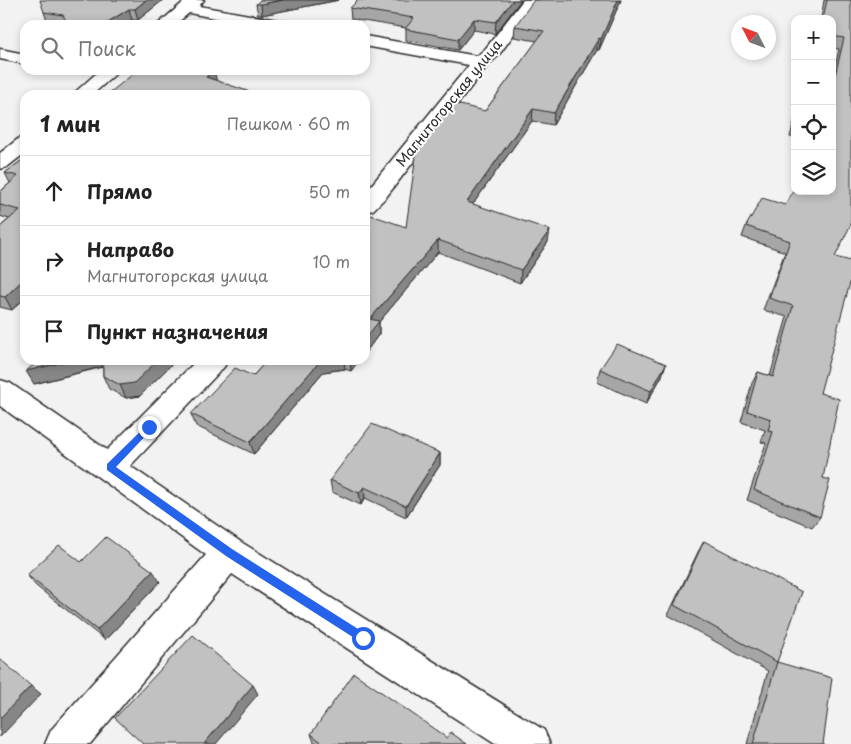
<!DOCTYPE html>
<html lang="ru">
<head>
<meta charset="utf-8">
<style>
	body { margin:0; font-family:"Playpen Sans",sans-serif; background:#f6f6f6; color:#222 }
	.controls { position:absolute; right:15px; top:15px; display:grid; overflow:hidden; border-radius:10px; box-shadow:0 2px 8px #0003 }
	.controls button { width:45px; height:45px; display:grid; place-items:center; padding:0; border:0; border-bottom:1px solid #e0e0e0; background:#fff; color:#222; font:25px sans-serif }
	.compass { position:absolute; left:731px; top:15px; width:45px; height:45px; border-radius:50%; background:#fff; box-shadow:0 2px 8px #0003; rotate:312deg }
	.stop { position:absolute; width:15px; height:15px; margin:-11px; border:4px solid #2563eb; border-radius:50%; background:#fff }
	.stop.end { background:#2563eb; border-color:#fff; box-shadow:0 1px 5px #0008 }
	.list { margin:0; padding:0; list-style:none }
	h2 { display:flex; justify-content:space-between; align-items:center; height:65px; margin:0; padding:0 20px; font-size:21px }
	h2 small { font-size:16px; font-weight:400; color:#767676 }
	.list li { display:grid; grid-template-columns:32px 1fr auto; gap:15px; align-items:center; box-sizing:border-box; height:70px; padding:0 20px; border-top:1px solid #e0e0e0 }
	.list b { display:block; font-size:19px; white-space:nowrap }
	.list p { margin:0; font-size:16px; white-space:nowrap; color:#767676 }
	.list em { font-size:16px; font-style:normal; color:#767676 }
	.icon { flex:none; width:28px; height:28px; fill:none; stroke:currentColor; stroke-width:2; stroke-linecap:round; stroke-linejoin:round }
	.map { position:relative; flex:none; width:851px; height:744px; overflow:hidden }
	.search { position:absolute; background:#fff; box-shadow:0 2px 8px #0003; left:20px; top:20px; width:350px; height:55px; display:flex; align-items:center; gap:12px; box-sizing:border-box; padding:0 18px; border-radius:15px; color:#767676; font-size:19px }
	.panel { position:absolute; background:#fff; box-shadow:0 2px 8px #0003; left:20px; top:90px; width:350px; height:275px; border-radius:15px }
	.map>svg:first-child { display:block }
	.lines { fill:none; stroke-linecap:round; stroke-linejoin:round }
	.minor-casing { stroke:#2b2b2b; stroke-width:3 }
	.minor { fill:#fff; fill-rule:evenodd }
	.wall { fill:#a6a6a6; stroke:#2b2b2b }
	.shaded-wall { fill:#878787; stroke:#2b2b2b }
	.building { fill:#c1c1c1; stroke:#2b2b2b }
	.route { fill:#2563eb }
	.labels { text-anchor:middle; stroke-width:4; stroke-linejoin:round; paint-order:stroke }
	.far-street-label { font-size:14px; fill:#2b2b2b; stroke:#fff }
</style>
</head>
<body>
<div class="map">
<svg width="851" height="744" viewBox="0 0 851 744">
	<rect width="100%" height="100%" fill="#f2f2f2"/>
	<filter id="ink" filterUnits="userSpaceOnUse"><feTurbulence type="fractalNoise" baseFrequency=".02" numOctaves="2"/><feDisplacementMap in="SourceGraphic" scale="10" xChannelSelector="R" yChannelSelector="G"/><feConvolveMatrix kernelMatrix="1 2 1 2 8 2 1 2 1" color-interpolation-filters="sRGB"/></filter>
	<g filter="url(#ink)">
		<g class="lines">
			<defs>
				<g id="minor">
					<polygon points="186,0 204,0 199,6 277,20 283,21 285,25 251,25 189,13 175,25 157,25"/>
					<polygon points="523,0 539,0 498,56 487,66 387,196 373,210 365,212 365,193 469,65 365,46 365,36 477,56 486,48"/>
					<polygon points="0,49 25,54 25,64 0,59"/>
					<polygon points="100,70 120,70 92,95 72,95"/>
					<polygon points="25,137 25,153 7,167 0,169 0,153 18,139"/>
					<polygon points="197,360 228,360 224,367 130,466 241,542 544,730 550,744 495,744 232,574 90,744 45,744 51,730 206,555 0,406 0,380 10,383 107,450"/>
				</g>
			</defs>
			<use href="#minor" class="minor-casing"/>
			<use href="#minor" class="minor"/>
		</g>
		<g class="wall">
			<polygon points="163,0 138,20 132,20 125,25 57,25 48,24 44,12"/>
			<polygon points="260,0 339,0 262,15 258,15 256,4"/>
			<polygon points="521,0 495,34 474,30 458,50 406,40 406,28 351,19 350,8"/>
			<polygon points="621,0 599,50 597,50 553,125 532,121 473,204 548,242 520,283 438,252 379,322 379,334 365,353 365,221 406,227 485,111 537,41 514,37 515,26"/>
			<polygon points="824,0 851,0 835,257 820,393 823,478 820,517 812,527 747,500 766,443 761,442 765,430 741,422 752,383 758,372 770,376 787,317 763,310 785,252 742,237 746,226 785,205 832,191 832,79 839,49 832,48 832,19 821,19"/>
			<polygon points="795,118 795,138 790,137"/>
			<polygon points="25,158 25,298 12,310 0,307 0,227 9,219 0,216 0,192 10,183 5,173"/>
			<polygon points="40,360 176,360 140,396 126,398 109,389 103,376 103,367 34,384"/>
			<polygon points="267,360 359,360 351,371 345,369 323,372 254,454 196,426 191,414 253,376"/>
			<polygon points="600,369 662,376 646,404 597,382"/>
			<polygon points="440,453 440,465 406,517 365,498 361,505 332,492 330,480"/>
			<polygon points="704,541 777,662 823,744 747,744 768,671 668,615 698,552"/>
			<polygon points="27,575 160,582 105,640 36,586"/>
			<polygon points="311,734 447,738 467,744 317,744 314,742"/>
		</g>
		<g class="shaded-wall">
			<polygon points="146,0 163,0 138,20 135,9"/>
			<polygon points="283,0 339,0 262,15 261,4"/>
			<polygon points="513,0 521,0 495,34 496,22"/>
			<polygon points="618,0 621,0 599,50 601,39"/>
			<polygon points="129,9 132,20 125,25 103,25"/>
			<polygon points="474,19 474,30 458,50 458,39"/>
			<polygon points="599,38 597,50 553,125 554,113"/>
			<polygon points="205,70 219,70 215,74 217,83 209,90"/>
			<polygon points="533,109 532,121 466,214 467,202"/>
			<polygon points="550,230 548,242 520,283 521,270"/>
			<polygon points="438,240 438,252 379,322 379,334 365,353 365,339 370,319"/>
			<polygon points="25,278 25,298 12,310 5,297"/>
			<polygon points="72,360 106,360 109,365 34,384 26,371"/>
			<polygon points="158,360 176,360 140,396 126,398 120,385"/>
			<polygon points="321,360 344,360 345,369 323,372 254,454 250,442"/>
			<polygon points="350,360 359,360 351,371"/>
			<polygon points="666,364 662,376 646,404 651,391"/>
			<polygon points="440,453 440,465 406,517 406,506"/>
			<polygon points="364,487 365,498 361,505 359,493"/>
			<polygon points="153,571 160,582 105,640 97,630"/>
			<polygon points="253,685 258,694 216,744 204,744"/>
			<polygon points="31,686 41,694 0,737 0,718"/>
		</g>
		<g class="building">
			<polygon points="40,0 146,0 135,9 129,9 103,25 68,25 63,15 44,12"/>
			<polygon points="260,0 283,0 261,4 256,4"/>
			<polygon points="358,0 513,0 496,22 474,19 458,39 405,29 414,18 350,8"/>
			<polygon points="534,0 618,0 601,39 599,38 554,113 533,109 467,202 550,230 521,270 438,240 370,319 379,321 365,339 365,246 367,243 365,242 365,221 371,215 406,227 417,148 452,103 485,111 544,31 515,26"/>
			<polygon points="827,0 851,0 851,224 835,257 851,261 851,279 820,393 839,399 823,478 830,480 820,517 754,490 773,432 768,431 771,419 747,411 758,372 773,377 793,306 769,298 790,241 746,226 762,198 785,205 795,188 795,191 832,191 832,88 844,38 832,36 832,19 823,19"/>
			<polygon points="214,20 248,25 191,25 195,21 210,23"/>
			<polygon points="138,70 214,70 206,77 259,95 107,95"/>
			<polygon points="25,158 25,278 5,297 0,296 0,227 20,210 0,205 0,192 18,176 5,173"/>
			<polygon points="617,344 666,364 651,391 600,369"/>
			<polygon points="40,360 72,360 26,371"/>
			<polygon points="103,360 158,360 134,383 120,385 103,376"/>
			<polygon points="267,360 321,360 250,442 191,414 235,368 253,376"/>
			<polygon points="372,424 440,453 406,506 364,487 359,493 330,480"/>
			<polygon points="106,537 153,571 97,630 27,575 59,545 81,562"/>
			<polygon points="704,541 802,592 777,662 674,605"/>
			<polygon points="193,635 253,685 204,744 143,744 115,718"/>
			<polygon points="0,659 31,686 0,718"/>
			<polygon points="777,662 832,678 823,744 753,744"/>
			<polygon points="354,673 447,738 450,732 467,744 324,744 311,734"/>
		</g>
	</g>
	<polygon class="route" points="149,423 152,424 152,429 116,467 232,549 366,634 368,638 366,641 363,643 359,641 226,556 107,470 107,464"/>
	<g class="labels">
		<g class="far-street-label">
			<text transform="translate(449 103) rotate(-51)" y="5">Магнитогорская улица</text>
		</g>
	</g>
</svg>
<div class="controls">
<button>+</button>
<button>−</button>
<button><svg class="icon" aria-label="locate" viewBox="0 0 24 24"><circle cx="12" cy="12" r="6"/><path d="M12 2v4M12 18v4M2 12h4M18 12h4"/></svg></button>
<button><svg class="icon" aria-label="layers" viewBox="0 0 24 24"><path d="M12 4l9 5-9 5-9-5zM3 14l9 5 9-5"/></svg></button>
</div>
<svg class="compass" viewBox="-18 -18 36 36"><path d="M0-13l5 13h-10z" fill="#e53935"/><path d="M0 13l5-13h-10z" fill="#767676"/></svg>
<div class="stop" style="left:363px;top:638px"></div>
<div class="stop end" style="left:149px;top:427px"></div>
<div class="search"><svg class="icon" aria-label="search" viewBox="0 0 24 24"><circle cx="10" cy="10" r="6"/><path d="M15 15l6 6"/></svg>Поиск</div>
<section class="panel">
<h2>1 мин<small>Пешком · 60 m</small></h2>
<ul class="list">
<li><svg class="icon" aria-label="ahead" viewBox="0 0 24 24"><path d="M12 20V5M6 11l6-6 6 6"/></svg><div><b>Прямо</b></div><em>50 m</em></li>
<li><svg class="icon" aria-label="right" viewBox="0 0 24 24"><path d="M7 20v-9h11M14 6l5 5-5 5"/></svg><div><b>Направо</b><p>Магнитогорская улица</p></div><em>10 m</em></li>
<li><svg class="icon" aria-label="arrive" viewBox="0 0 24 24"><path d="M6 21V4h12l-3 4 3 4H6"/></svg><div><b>Пункт назначения</b></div></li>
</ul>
</section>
</div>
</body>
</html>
